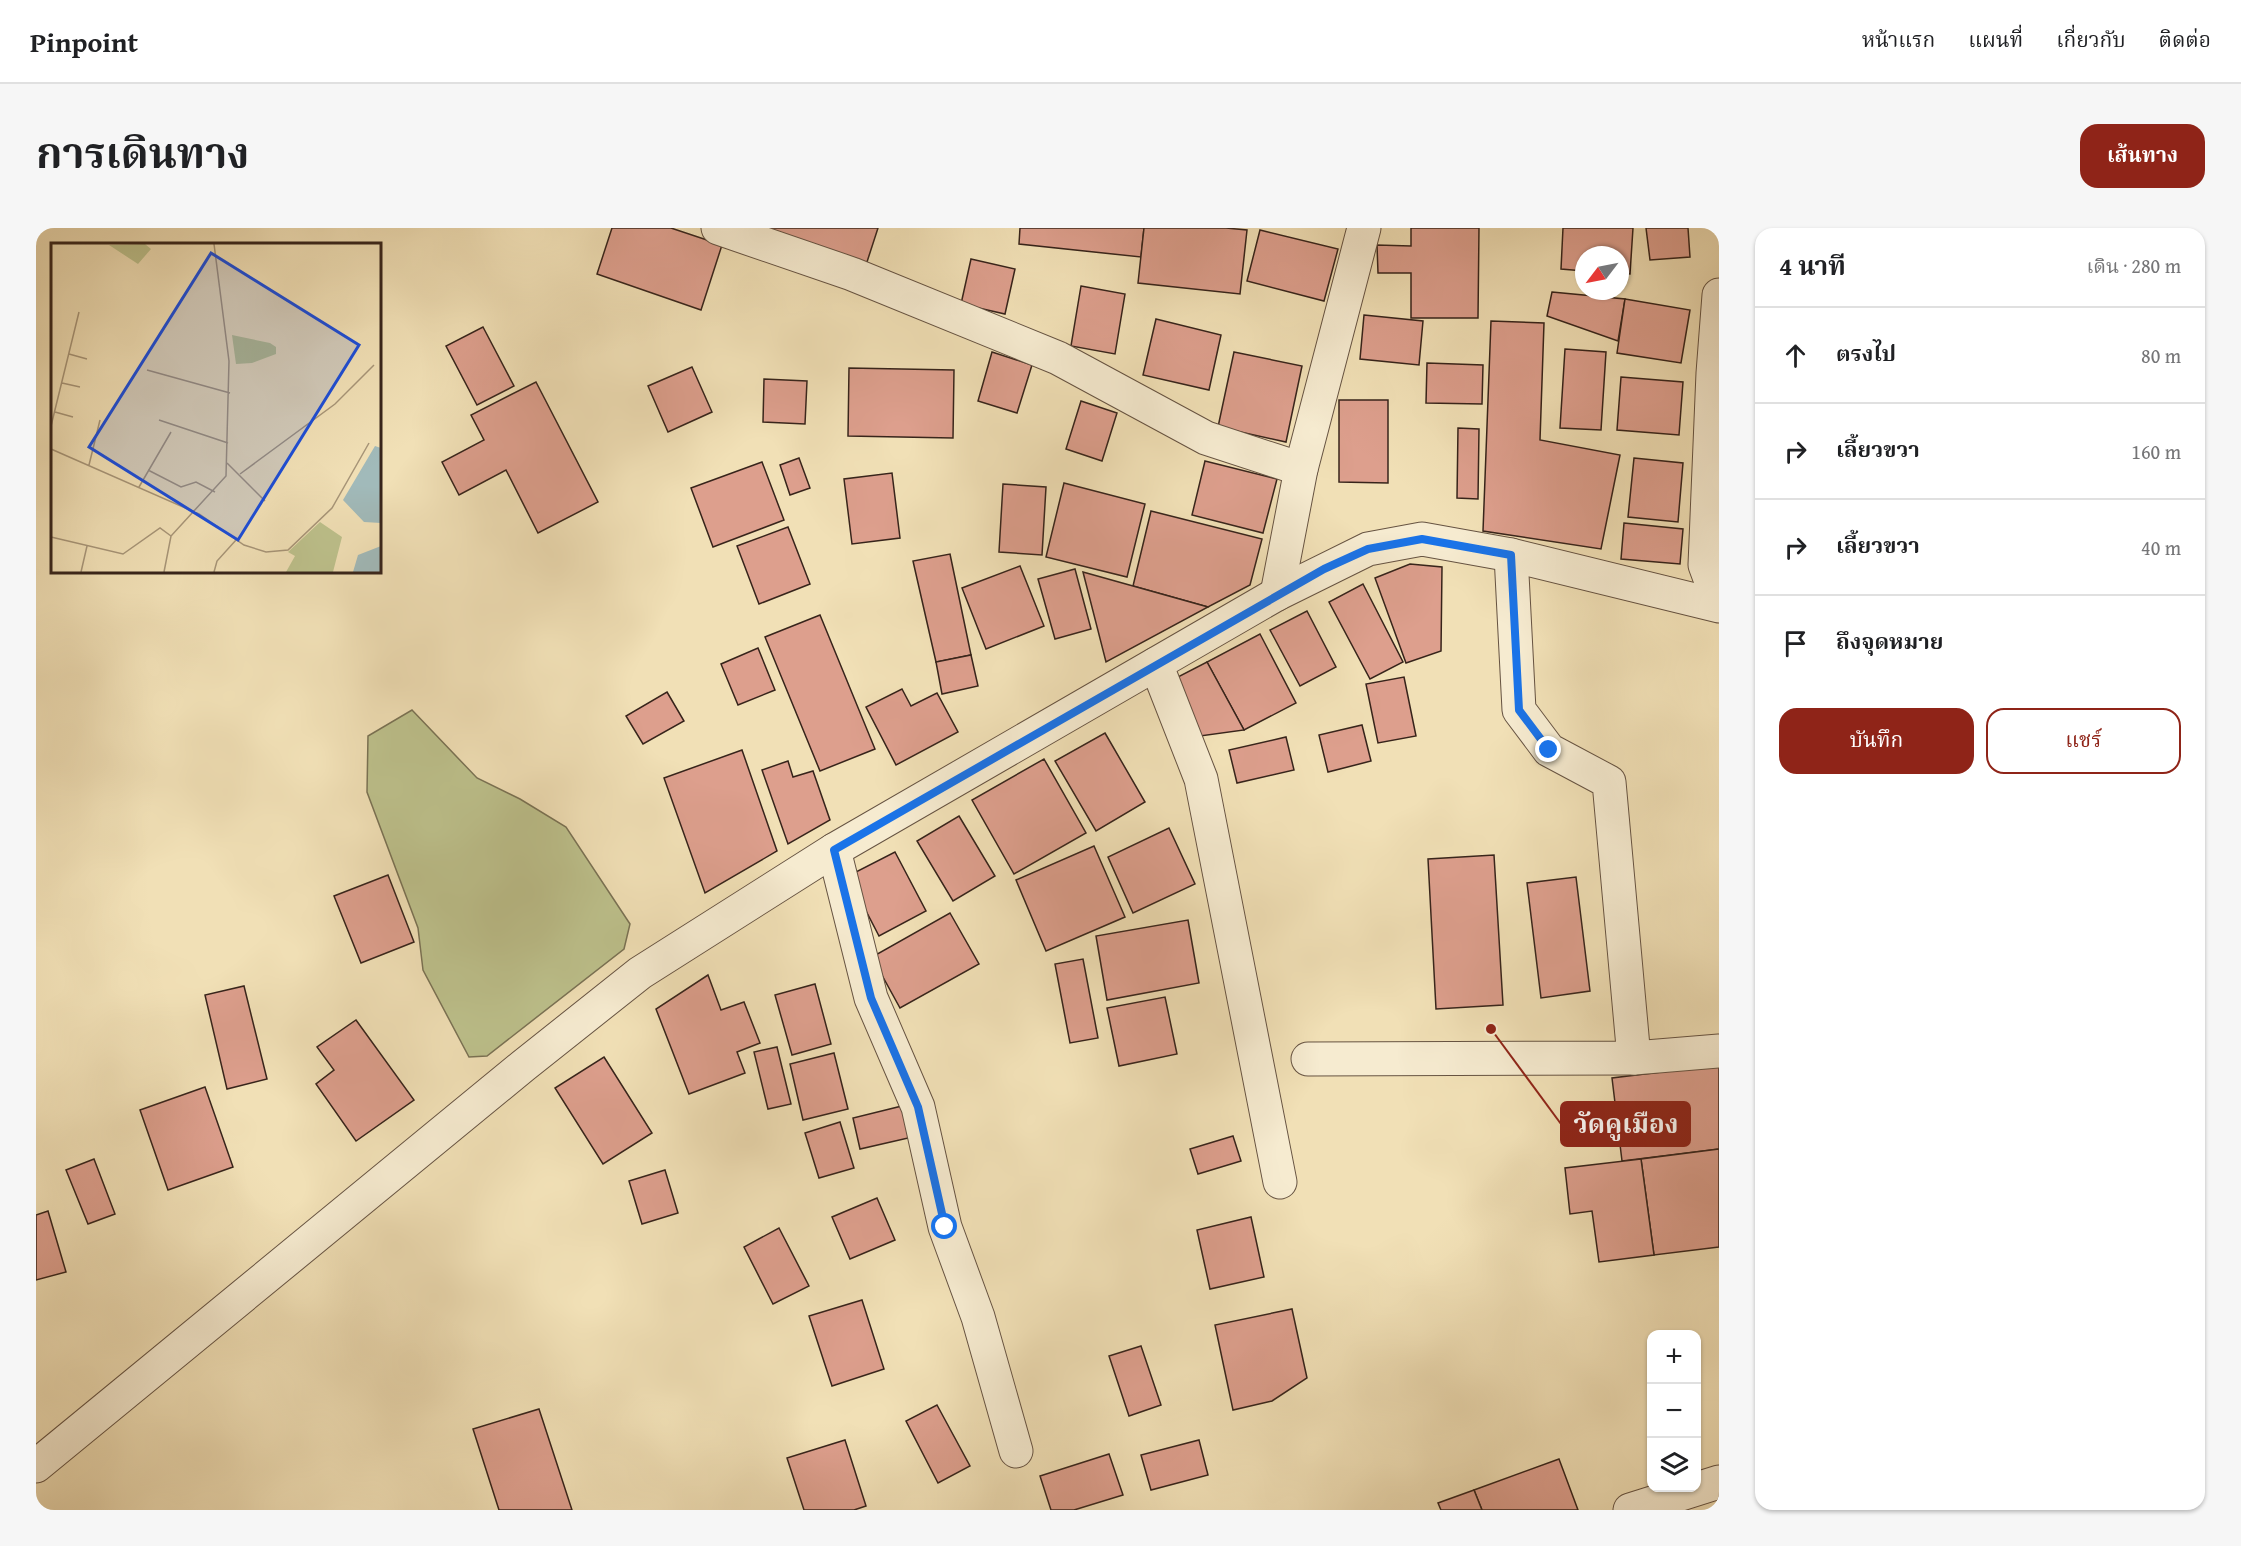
<!DOCTYPE html>
<html lang="th">
<head>
<meta charset="utf-8">
<style>
	body { margin:0; font-family:"Gentium Book Plus","Noto Serif Thai",serif; background:#f6f6f6; color:#202124 }
	.controls { position:absolute; right:18px; bottom:18px; display:grid; overflow:hidden; border-radius:12px; box-shadow:0 2px 4px #0004 }
	.controls button { width:54px; height:54px; display:grid; place-items:center; padding:0; border:0; border-bottom:2px solid #e0e0e0; background:#fff; color:#202124; font:30px sans-serif }
	.compass { position:absolute; left:1539px; top:18px; width:54px; height:54px; border-radius:50%; background:#fff; box-shadow:0 2px 4px #0004; rotate:238deg }
	.stop { position:absolute; width:18px; height:18px; margin:-14px; border:4px solid #1a73e8; border-radius:50%; background:#fff }
	.stop.end { background:#1a73e8; border-color:#fff; box-shadow:0 2px 6px #0008 }
	.list { margin:0; padding:0; list-style:none }
	h2 { display:flex; justify-content:space-between; align-items:center; height:78px; margin:0; padding:0 24px; font-size:26px }
	h2 small { font-size:20px; font-weight:400; color:#757577 }
	.list li { display:grid; grid-template-columns:39px 1fr auto; gap:18px; align-items:center; box-sizing:border-box; height:96px; padding:0 24px; border-top:2px solid #e0e0e0 }
	.list b { display:block; font-size:22px; white-space:nowrap }
	.list em { font-size:20px; font-style:normal; color:#757577 }
	.actions { display:flex; gap:12px; padding:18px 24px }
	.actions a { flex:1; padding:14px 0; border:2px solid #8f2418; border-radius:18px; text-align:center; font-size:21px; color:#8f2418 }
	.actions .main { background:#8f2418; color:#fff }
	.icon { flex:none; width:33px; height:33px; fill:none; stroke:currentColor; stroke-width:2; stroke-linecap:round; stroke-linejoin:round }
	.map { position:relative; flex:none; width:1683px; height:1282px; overflow:hidden; border-radius:18px }
	header { display:flex; align-items:center; gap:36px; box-sizing:border-box; height:84px; padding:0 30px; background:#fff; border-bottom:2px solid #e0e0e0 }
	header strong { font-size:28px }
	nav { display:flex; gap:33px; margin-inline-start:auto; font-size:21px }
	.intro { display:flex; align-items:center; justify-content:space-between; box-sizing:border-box; height:144px; padding:0 36px }
	h1 { margin:0; font-size:42px }
	.button { padding:15px 27px; border-radius:18px; background:#8f2418; color:#fff; font-size:21px; font-weight:700 }
	main { display:flex; gap:36px; padding:0 36px }
	aside { flex:1; background:#fff; border-radius:18px; box-shadow:0 2px 4px #0004 }
	.map>svg:first-child { display:block }
	.green { fill:#bdc18c; stroke:#7a7254; stroke-width:1.5 }
	.building { fill:#dd9f8d; stroke:#37241b; stroke-width:1.5 }
	.lines { fill:none; stroke-linecap:round; stroke-linejoin:round }
	.minor-casing { stroke:#665342; stroke-width:35 }
	.minor { stroke:#f6ebd0; stroke-width:33 }
	.route { stroke:#1a73e8; stroke-width:8 }
	.inset-road { fill:none; stroke:#a79578; stroke-width:1.5 }
	.view { fill:#1d4ed8; fill-opacity:0.15; stroke:#1d4ed8; stroke-width:3 }
	.inset-edge { fill:none; stroke:#37241b; stroke-width:3 }
	.leader { fill:none; stroke:#8f2418; stroke-width:2 }
	.callout-dot { fill:#8f2418; stroke:#f6ebd0; stroke-width:2 }
	.callout { fill:#8f2418; stroke:#8f2418; stroke-width:2 }
	.callout-label { font-size:26px; text-anchor:middle; font-weight:bold; fill:#fff }
</style>
</head>
<body>
<header>
<strong>Pinpoint</strong>
<nav><a>หน้าแรก</a><a>แผนที่</a><a>เกี่ยวกับ</a><a>ติดต่อ</a></nav>
</header>
<div class="intro"><h1>การเดินทาง</h1><a class="button">เส้นทาง</a></div>
<main>
<div class="map">
<svg width="1683" height="1282" viewBox="0 0 1683 1282">
	<rect width="100%" height="100%" fill="#f1e0b6"/>
	<filter id="stains"><feTurbulence type="fractalNoise" baseFrequency=".00333" numOctaves="4"/><feColorMatrix values="0 0 0 0 .2 0 0 0 0 .09 0 0 0 0 .02 0 0 0 .5 -.17"/></filter>
	<radialGradient id="worn" r=".72"><stop offset=".6" stop-color="#630" stop-opacity="0"/><stop offset="1" stop-color="#630" stop-opacity=".3"/></radialGradient>
	<polygon class="green" points="376,482 441,550 484,571 530,599 594,696 588,721 451,828 433,829 387,742 382,700 331,564 332,508"/>
	<g class="building">
		<polygon points="576,0 635,0 686,17 665,82 561,46"/>
		<polygon points="717,0 842,0 830,37"/>
		<polygon points="984,0 1108,0 1105,29 983,16"/>
		<polygon points="1108,0 1190,0 1211,2 1204,66 1102,55"/>
		<polygon points="1375,0 1443,0 1442,90 1375,90 1375,45 1342,45 1341,17 1375,18"/>
		<polygon points="1527,0 1597,0 1594,46 1584,45 1584,27 1548,27 1548,43 1525,41"/>
		<polygon points="1610,0 1652,0 1654,29 1614,32"/>
		<polygon points="1224,2 1302,21 1288,73 1211,53"/>
		<polygon points="935,31 979,41 969,86 925,76"/>
		<polygon points="1045,58 1089,66 1079,126 1035,118"/>
		<polygon points="1516,64 1589,71 1582,113 1511,88"/>
		<polygon points="1589,71 1654,82 1645,135 1581,125"/>
		<polygon points="1328,87 1387,93 1383,137 1324,131"/>
		<polygon points="1120,91 1185,107 1173,162 1107,147"/>
		<polygon points="1455,93 1508,95 1504,212 1584,227 1565,321 1447,303"/>
		<polygon points="447,99 478,158 441,177 410,118"/>
		<polygon points="1529,121 1570,124 1565,202 1524,200"/>
		<polygon points="956,124 996,137 981,185 942,173"/>
		<polygon points="1198,124 1266,138 1250,214 1182,199"/>
		<polygon points="1391,135 1447,137 1446,176 1390,175"/>
		<polygon points="656,139 676,184 632,204 612,158"/>
		<polygon points="813,140 918,142 917,210 812,208"/>
		<polygon points="1585,149 1647,154 1643,207 1581,202"/>
		<polygon points="728,151 771,153 769,196 727,194"/>
		<polygon points="500,154 562,274 502,305 470,242 423,267 406,234 448,212 435,187"/>
		<polygon points="1303,172 1352,172 1352,255 1303,254"/>
		<polygon points="1045,173 1081,185 1066,233 1030,221"/>
		<polygon points="1422,200 1443,201 1442,271 1421,270"/>
		<polygon points="763,230 774,260 754,267 744,237"/>
		<polygon points="1598,230 1647,235 1642,294 1592,289"/>
		<polygon points="1169,233 1241,251 1227,305 1156,287"/>
		<polygon points="726,234 748,292 677,319 655,260"/>
		<polygon points="856,245 864,310 816,316 808,251"/>
		<polygon points="1028,255 1109,276 1091,349 1010,329"/>
		<polygon points="967,256 1010,259 1006,327 963,324"/>
		<polygon points="1115,283 1226,311 1214,357 1172,379 1097,358"/>
		<polygon points="1588,295 1647,301 1644,336 1585,331"/>
		<polygon points="752,299 774,356 723,376 701,318"/>
		<polygon points="914,326 935,427 900,434 877,333"/>
		<polygon points="1374,336 1406,339 1405,423 1370,435 1339,350"/>
		<polygon points="984,338 1008,398 950,421 926,360"/>
		<polygon points="1039,341 1055,401 1019,411 1002,351"/>
		<polygon points="1047,344 1172,379 1070,434"/>
		<polygon points="1327,356 1367,434 1334,451 1293,374"/>
		<polygon points="1271,383 1300,439 1264,458 1234,402"/>
		<polygon points="784,387 839,521 784,543 729,409"/>
		<polygon points="1224,406 1260,475 1208,502 1171,434"/>
		<polygon points="722,420 739,462 702,477 685,436"/>
		<polygon points="935,427 942,458 906,466 900,434"/>
		<polygon points="1171,434 1208,502 1164,508 1136,452"/>
		<polygon points="1368,449 1380,508 1342,515 1330,456"/>
		<polygon points="866,461 875,478 901,465 922,504 860,537 830,479"/>
		<polygon points="631,464 648,493 607,516 590,488"/>
		<polygon points="1326,497 1335,533 1292,544 1283,507"/>
		<polygon points="1069,505 1109,574 1060,603 1019,533"/>
		<polygon points="1250,509 1258,542 1201,555 1193,522"/>
		<polygon points="706,522 741,623 669,665 628,550"/>
		<polygon points="1008,531 1050,605 978,646 936,572"/>
		<polygon points="752,533 757,549 777,543 794,592 752,616 726,542"/>
		<polygon points="923,588 959,648 917,673 881,613"/>
		<polygon points="1133,600 1159,656 1097,685 1072,629"/>
		<polygon points="1058,618 1089,689 1010,723 980,652"/>
		<polygon points="859,624 890,683 843,708 812,648"/>
		<polygon points="1458,627 1467,777 1400,781 1392,631"/>
		<polygon points="352,647 378,714 325,735 298,668"/>
		<polygon points="1540,649 1554,763 1505,770 1491,655"/>
		<polygon points="914,685 943,736 864,780 836,729"/>
		<polygon points="1152,692 1163,755 1071,772 1060,708"/>
		<polygon points="1047,731 1062,810 1034,815 1019,736"/>
		<polygon points="672,747 685,782 708,774 724,815 701,824 709,845 653,866 620,781"/>
		<polygon points="779,756 795,816 756,827 739,767"/>
		<polygon points="208,758 231,851 191,861 169,767"/>
		<polygon points="1129,769 1141,826 1083,838 1071,780"/>
		<polygon points="320,792 378,872 320,913 280,856 298,842 281,819"/>
		<polygon points="741,819 755,876 732,881 718,824"/>
		<polygon points="798,825 812,881 767,892 754,836"/>
		<polygon points="568,829 616,905 567,936 519,860"/>
		<polygon points="1683,837 1683,921 1586,933 1576,850"/>
		<polygon points="169,859 197,939 132,962 104,882"/>
		<polygon points="874,876 881,908 824,921 817,890"/>
		<polygon points="804,894 818,940 783,950 769,905"/>
		<polygon points="1197,908 1205,933 1162,946 1154,921"/>
		<polygon points="1683,921 1683,1019 1618,1027 1605,931"/>
		<polygon points="58,931 79,986 52,996 30,942"/>
		<polygon points="1605,931 1618,1027 1563,1034 1556,983 1534,986 1529,940"/>
		<polygon points="629,942 642,985 606,996 593,953"/>
		<polygon points="841,970 859,1012 814,1031 796,989"/>
		<polygon points="12,983 30,1044 0,1052 0,987"/>
		<polygon points="1215,989 1228,1049 1174,1061 1161,1002"/>
		<polygon points="743,1000 773,1058 737,1076 708,1019"/>
		<polygon points="826,1072 848,1141 796,1158 773,1088"/>
		<polygon points="1256,1081 1271,1150 1236,1173 1197,1182 1179,1097"/>
		<polygon points="1105,1118 1125,1177 1093,1188 1073,1128"/>
		<polygon points="901,1177 934,1238 902,1255 870,1193"/>
		<polygon points="503,1181 536,1282 463,1282 437,1201"/>
		<polygon points="809,1212 830,1278 818,1282 768,1282 751,1230"/>
		<polygon points="1163,1212 1172,1247 1115,1262 1105,1227"/>
		<polygon points="1073,1226 1087,1267 1038,1282 1015,1282 1004,1248"/>
		<polygon points="1523,1231 1542,1282 1446,1282 1438,1262"/>
		<polygon points="1438,1262 1446,1282 1405,1282 1402,1275"/>
	</g>
	<g class="lines">
		<defs>
			<g id="minor">
				<polyline points="682,0 816,46 1022,130 1170,210 1265,241"/>
				<polyline points="1683,67 1677,145 1669,337 1683,375"/>
				<polyline points="1475,327 1483,482 1513,522 1573,554 1598,830"/>
				<polyline points="1241,366 1265,241 1328,0"/>
				<polyline points="1120,436 1165,551 1244,954"/>
				<polyline points="798,622 835,770 882,879 909,999 942,1089 980,1223"/>
				<polyline points="1272,831 1598,830 1683,823"/>
				<polyline points="0,1238 487,838 604,745 798,622 1241,366 1332,321 1386,311 1475,327 1683,378"/>
				<polyline points="1594,1282 1683,1254"/>
			</g>
		</defs>
		<use href="#minor" class="minor-casing"/>
		<use href="#minor" class="minor"/>
	</g>
	<g class="lines">
		<polyline class="route" points="909,999 882,879 835,770 798,622 1288,341 1332,321 1386,311 1475,327 1483,482 1513,522"/>
	</g>
	<g transform="translate(15 15)">
		<rect width="330" height="330" fill="#f1e0b6"/>
		<path d="M94,1L100,6L87,21L58,2ZM181,92L219,100L225,104V111L201,120L185,121ZM269,279L291,294L282,329H235L244,313L237,309Z" fill="#bdc18c"/>
		<path d="M324,203L330,205V280L313,279L292,257ZM330,303V329H302L307,312Z" fill="#a1baba"/>
		<path class="inset-road" d="M18,111L36,116M96,127L179,150M11,140L29,144M4,169L22,174M108,177L177,200M0,183L28,69M0,206L148,271L193,302L215,309L237,307L281,265L318,200M176,220L214,258M38,222L49,177M97,227L130,244L145,239L164,249M189,231L284,161L323,122M88,244L120,189M0,294L72,311L109,285L120,293M30,329L36,303M113,329L120,293L175,233L178,118L163,1M163,329L166,318L185,297"/>
		<path class="view" d="M160,10L308,102L187,297L38,204Z"/>
		<rect width="330" height="330" class="inset-edge"/>
	</g>
	<path class="leader" d="M1455 801L1525 896"/>
	<circle class="callout-dot" cx="1455" cy="801" r="6"/>
	<rect class="callout" x="1525" y="874" width="129" height="44" rx="6"/>
	<g class="callout-label">
		<text x="1590" y="905">วัดคูเมือง</text>
	</g>
	<rect width="100%" height="100%" filter="url(#stains)"/>
	<rect width="100%" height="100%" fill="url(#worn)"/>
</svg>
<div class="controls">
<button>+</button>
<button>−</button>
<button><svg class="icon" aria-label="layers" viewBox="0 0 24 24"><path d="M12 4l9 5-9 5-9-5zM3 14l9 5 9-5"/></svg></button>
</div>
<svg class="compass" viewBox="-18 -18 36 36"><path d="M0-13l5 13h-10z" fill="#e53935"/><path d="M0 13l5-13h-10z" fill="#757577"/></svg>
<div class="stop" style="left:909px;top:999px"></div>
<div class="stop end" style="left:1513px;top:522px"></div>
</div>
<aside>
<h2>4 นาที<small>เดิน · 280 m</small></h2>
<ul class="list">
<li><svg class="icon" aria-label="ahead" viewBox="0 0 24 24"><path d="M12 20V5M6 11l6-6 6 6"/></svg><div><b>ตรงไป</b></div><em>80 m</em></li>
<li><svg class="icon" aria-label="right" viewBox="0 0 24 24"><path d="M7 20v-9h11M14 6l5 5-5 5"/></svg><div><b>เลี้ยวขวา</b></div><em>160 m</em></li>
<li><svg class="icon" aria-label="right" viewBox="0 0 24 24"><path d="M7 20v-9h11M14 6l5 5-5 5"/></svg><div><b>เลี้ยวขวา</b></div><em>40 m</em></li>
<li><svg class="icon" aria-label="arrive" viewBox="0 0 24 24"><path d="M6 21V4h12l-3 4 3 4H6"/></svg><div><b>ถึงจุดหมาย</b></div></li>
</ul>
<div class="actions"><a class="main">บันทึก</a><a>แชร์</a></div>
</aside>
</main>
</body>
</html>
